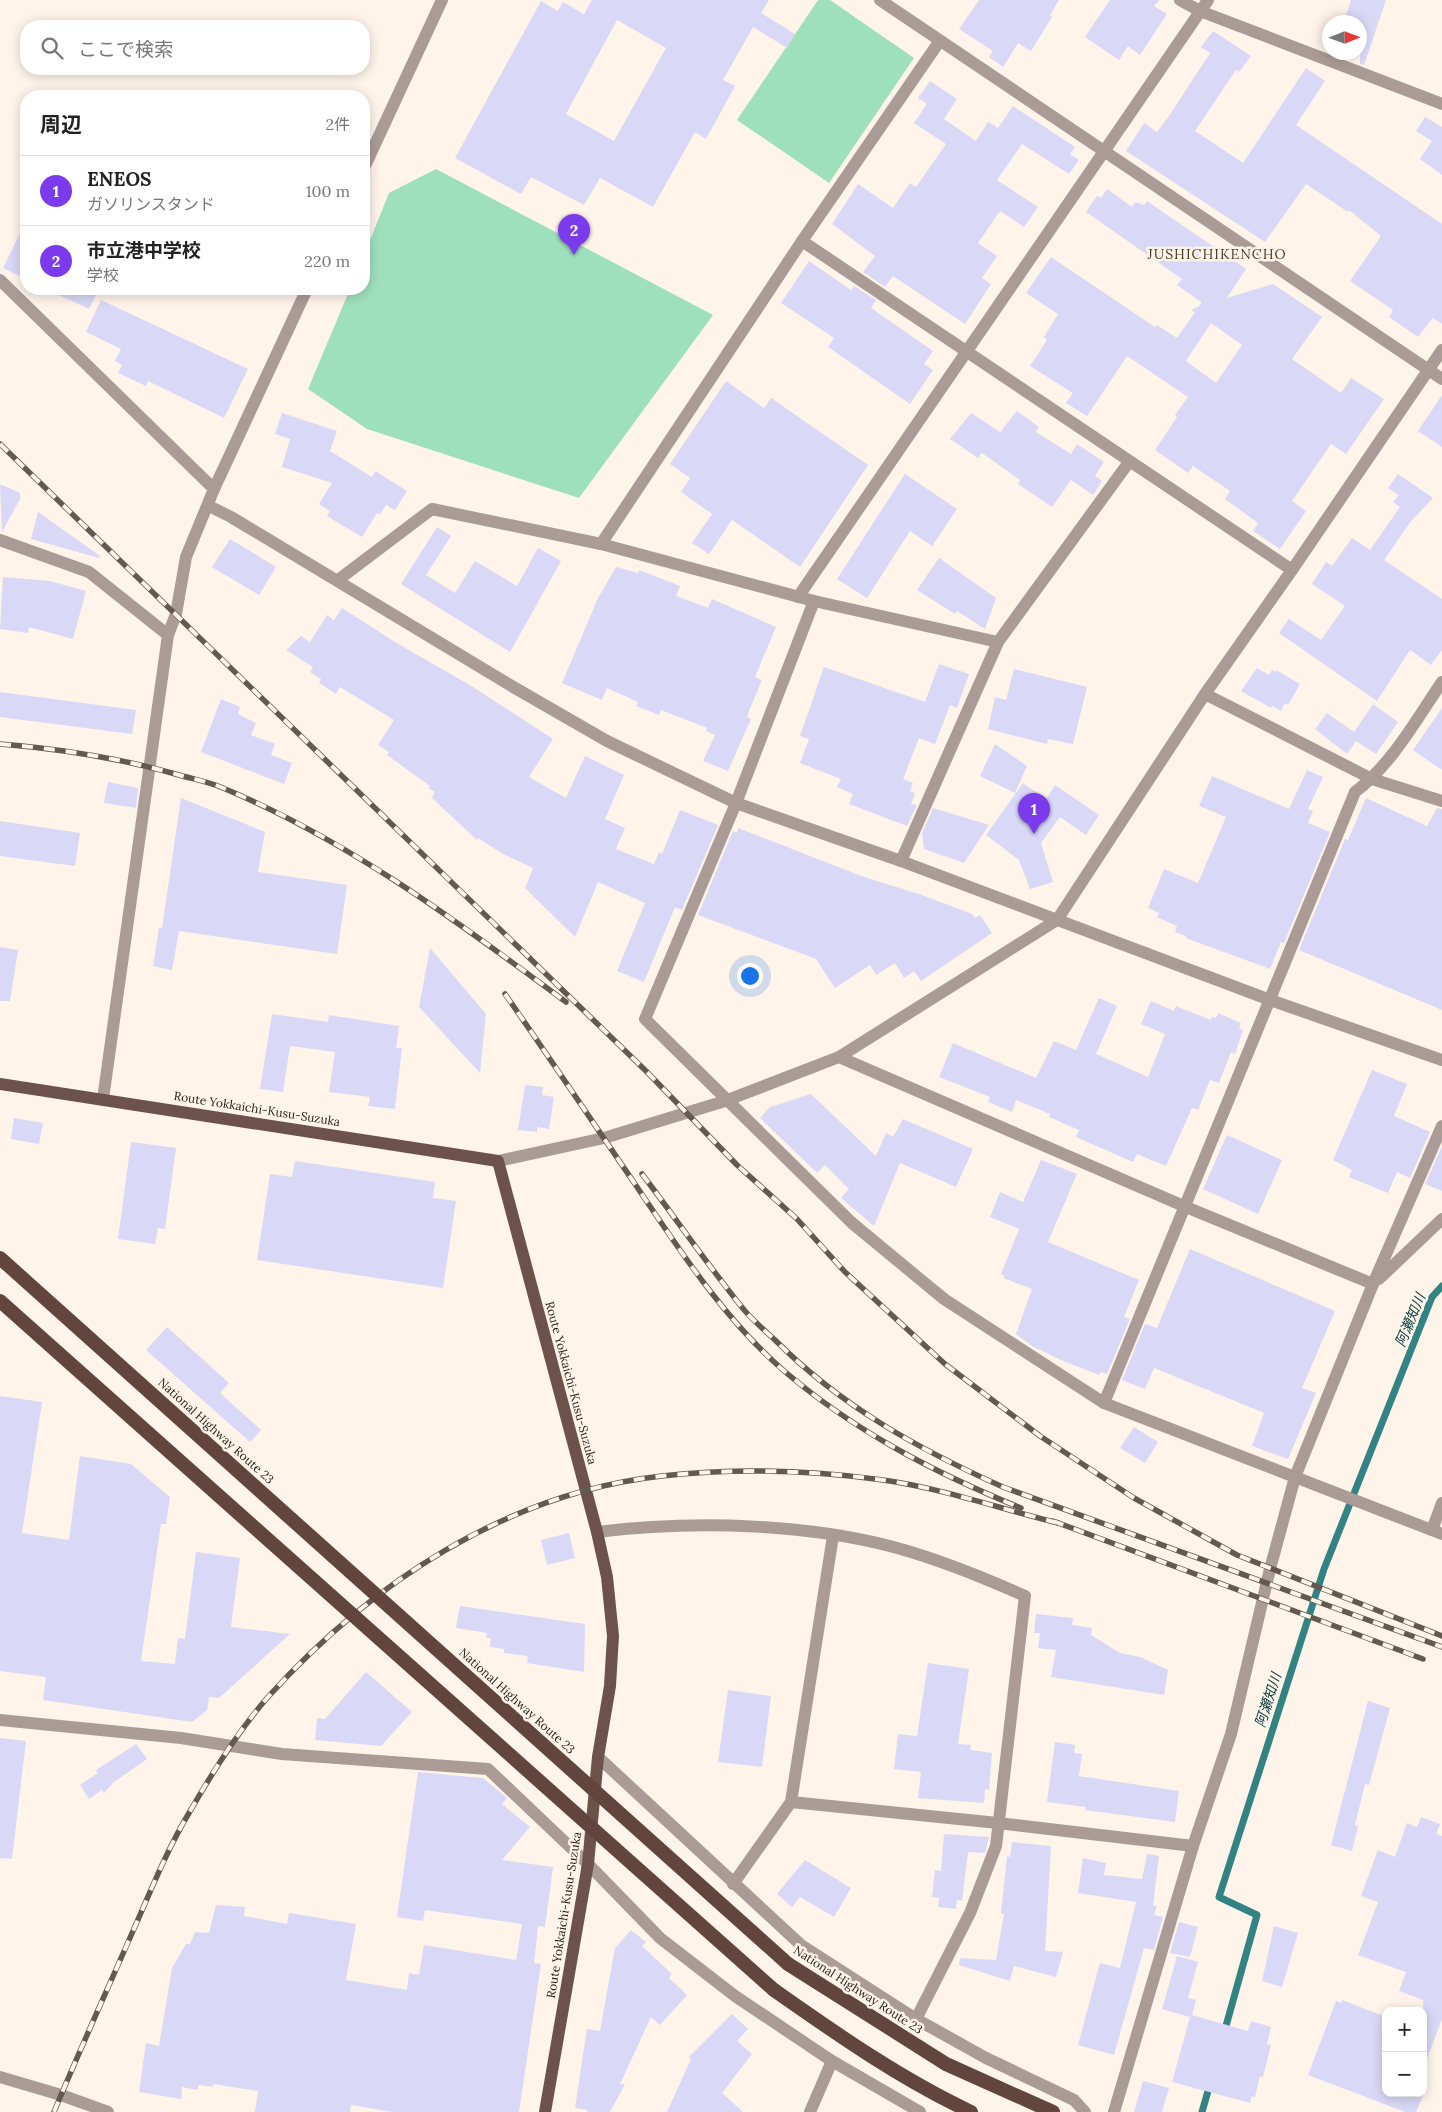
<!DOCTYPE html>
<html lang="ja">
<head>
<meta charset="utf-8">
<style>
	body { margin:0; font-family:Lora,"Noto Sans JP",serif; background:#f2f2f2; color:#222 }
	.controls { position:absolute; right:15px; bottom:15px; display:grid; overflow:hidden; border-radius:10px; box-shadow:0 2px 12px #0003 }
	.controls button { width:45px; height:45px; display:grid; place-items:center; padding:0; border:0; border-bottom:1px solid #e0e0e0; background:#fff; color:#222; font:25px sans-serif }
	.compass { position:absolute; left:1322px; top:15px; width:45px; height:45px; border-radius:50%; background:#fff; box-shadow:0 2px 12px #0003; rotate:89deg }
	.you { position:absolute; left:749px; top:975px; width:18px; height:18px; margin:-12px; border:4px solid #fff; border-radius:50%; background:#1a73e8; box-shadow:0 0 0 8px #1a73e833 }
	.badge { display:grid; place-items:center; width:32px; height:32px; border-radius:50%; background:#7c3aed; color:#fff; font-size:16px; font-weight:700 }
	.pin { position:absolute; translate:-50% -41px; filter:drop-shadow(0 1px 2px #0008) }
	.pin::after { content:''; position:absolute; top:26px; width:18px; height:15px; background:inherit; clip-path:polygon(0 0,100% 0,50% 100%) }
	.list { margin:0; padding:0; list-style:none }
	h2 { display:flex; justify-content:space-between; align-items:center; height:65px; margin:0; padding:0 20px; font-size:21px }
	h2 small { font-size:16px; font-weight:400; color:#767676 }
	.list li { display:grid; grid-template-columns:32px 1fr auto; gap:15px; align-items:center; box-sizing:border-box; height:70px; padding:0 20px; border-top:1px solid #e0e0e0 }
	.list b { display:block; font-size:19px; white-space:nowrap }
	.list p { margin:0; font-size:16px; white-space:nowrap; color:#767676 }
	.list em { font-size:16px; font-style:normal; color:#767676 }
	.icon { flex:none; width:28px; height:28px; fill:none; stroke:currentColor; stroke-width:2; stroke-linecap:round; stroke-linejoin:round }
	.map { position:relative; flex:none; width:1442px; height:2112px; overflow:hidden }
	.search { position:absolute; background:#fff; box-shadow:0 2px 12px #0003; left:20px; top:20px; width:350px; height:55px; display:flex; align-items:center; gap:12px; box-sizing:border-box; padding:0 18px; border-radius:20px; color:#767676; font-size:19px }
	.panel { position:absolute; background:#fff; box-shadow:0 2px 12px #0003; left:20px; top:90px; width:350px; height:205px; border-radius:20px }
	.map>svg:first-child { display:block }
	.green { fill:#9fe0bc }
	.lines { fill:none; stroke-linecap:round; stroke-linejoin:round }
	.stream { stroke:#328382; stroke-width:7 }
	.building { fill:#d9d9f7; fill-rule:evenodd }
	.minor { stroke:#ab9b97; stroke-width:12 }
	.tertiary { stroke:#ab9b97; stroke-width:12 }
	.primary { stroke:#6d524b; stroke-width:12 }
	.trunk { stroke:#62463e; stroke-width:14 }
	.rail-casing { stroke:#635950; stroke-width:5.5 }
	.rail { stroke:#fef4ea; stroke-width:4; stroke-dasharray:11; stroke-linecap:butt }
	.trunk-bridge { stroke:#62463e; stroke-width:14 }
	.labels { text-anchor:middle; stroke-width:5; stroke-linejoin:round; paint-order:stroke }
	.street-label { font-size:12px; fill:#241b12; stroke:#fef4ea }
	.neighbourhood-label { font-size:14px; letter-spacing:1px; fill:#4f3b25; stroke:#fef4ea }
	.water-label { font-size:14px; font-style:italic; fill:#003739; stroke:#fef4ea }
</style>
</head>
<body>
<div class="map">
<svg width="1442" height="2112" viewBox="0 0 1442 2112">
	<rect width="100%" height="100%" fill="#fef4ea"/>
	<g class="green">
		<polygon points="818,0 830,0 914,58 829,183 737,120"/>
		<polygon points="436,169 713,315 579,498 367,429 308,389 350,289 364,289 364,255 389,193"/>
	</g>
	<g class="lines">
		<g class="stream">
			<polyline points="1224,2033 1257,1915 1219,1897 1324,1569 1432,1297 1442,1286"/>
			<polyline points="1202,2112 1210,2084"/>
		</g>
	</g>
	<g class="building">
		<path d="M592,0H769L761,13L795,34L787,48L753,27L723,80L735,86L706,139L695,132L653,207L600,178L584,205L531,177L521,194L455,158L541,1L558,11L563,2L584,14ZM617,20L666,48L614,141L566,114Z"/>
		<polygon points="979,0 1059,0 1050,15 1052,17 1031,51 1018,43 1003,67 989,57 993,51 959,29"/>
		<polygon points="1110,0 1159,0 1154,6 1167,14 1140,55 1128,46 1119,60 1085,37"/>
		<polygon points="1351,0 1386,0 1364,65 1360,64 1360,22 1344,22"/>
		<polygon points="1213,31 1251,56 1239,72 1236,70 1195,131 1243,163 1306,68 1325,81 1296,125 1442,224 1442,324 1433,318 1418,337 1389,317 1393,310 1350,281 1381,236 1349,210 1348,212 1306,184 1265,242 1126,151 1144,123 1157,132 1169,116 1210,53 1201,47"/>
		<polygon points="930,81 957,99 944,119 976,141 988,122 998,128 1013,106 1075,147 1070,154 1079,160 1069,174 1022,144 997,180 1038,207 1024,227 1000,211 978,243 997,256 982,278 991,284 965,324 893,276 885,287 863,272 875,256 832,224 858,184 893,208 910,183 916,187 946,144 914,123 927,104 918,98"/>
		<polygon points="1425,117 1442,127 1442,175 1420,159 1432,141 1416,131"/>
		<path d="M1107,189L1132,207L1135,202L1144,205L1147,201L1246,269L1227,298L1273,284L1322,317L1292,359L1341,393L1351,378L1384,399L1346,454L1331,444L1292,501L1306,511L1280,549L1253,531L1258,523L1225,499L1230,491L1193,466L1188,473L1155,450L1177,417L1175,415L1188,397L1127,356L1087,416L1066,403L1073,393L1030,366L1047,340L1044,337L1058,314L1026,293L1051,257L1155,327L1157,325L1177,338L1195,312L1191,310L1198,307L1201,304V302L1177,285L1182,279L1086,212L1097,196L1101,198ZM1211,323L1242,345L1216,383L1186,361Z"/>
		<polygon points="26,221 26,279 3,268"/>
		<polygon points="809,261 851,290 854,286 876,300 871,308 933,351 924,364 933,370 910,404 828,347 834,338 781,303"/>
		<polygon points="46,289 99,289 89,309"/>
		<polygon points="101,300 248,369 224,418 148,381 146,386 118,373 122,365 115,361 121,349 86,332"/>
		<polygon points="726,381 764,408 771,398 868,465 800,567 732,520 709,554 692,543 712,514 681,492 690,478 670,464"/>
		<polygon points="1442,395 1442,447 1418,431"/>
		<polygon points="1017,411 1039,427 1036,432 1071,454 1077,444 1104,462 1095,476 1102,481 1093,495 1071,480 1052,507 1018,484 1020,480 982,453 978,458 950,439 971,413 1000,432"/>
		<polygon points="282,413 337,431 330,451 372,477 375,471 407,491 395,510 386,505 380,514 377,513 362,537 327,516 330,511 319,504 332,483 282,467 290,439 275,434"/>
		<polygon points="905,474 957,509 932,546 910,531 867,598 837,579"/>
		<polygon points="1398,474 1433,498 1411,521 1384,560 1442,599 1442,650 1431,665 1410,650 1377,701 1279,633 1289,619 1321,640 1345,606 1312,584 1326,562 1332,566 1352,538 1370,550 1400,507 1393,502 1399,495 1388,488"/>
		<polygon points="0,484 20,493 20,499 2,532"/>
		<polygon points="38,512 100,556 99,558 31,539"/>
		<polygon points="437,527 451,536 426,575 455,593 475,561 517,586 538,548 561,561 510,652 401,584"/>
		<polygon points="230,539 276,567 259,595 212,567"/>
		<polygon points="939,558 996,598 985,629 957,611 955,614 917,590"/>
		<polygon points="616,567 638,573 639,570 680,586 676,596 708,608 712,599 776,627 755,677 762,680 749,711 747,717 751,719 728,771 703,761 715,735 706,731 707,728 661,710 659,715 636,706 638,702 607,688 602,700 562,683 598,598"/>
		<polygon points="3,577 50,581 86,591 73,639 29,627 28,633 0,629"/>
		<polygon points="342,608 395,642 473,687 553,739 529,777 566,798 585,756 624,775 605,819 625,828 616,849 654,864 659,852 662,854 680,810 718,825 682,910 675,907 644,982 617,971 645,903 598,882 575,937 525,888 533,868 503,854 478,838 477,840 432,798 435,792 428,788 430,786 387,755 389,752 378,745 394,720 340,687 336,694 319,683 321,679 310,672 313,667 286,650 301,636 310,642 327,615 334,620"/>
		<polygon points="939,664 969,674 957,708 950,705 935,744 919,738 903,779 913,783 910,791 915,793 911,804 917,805 907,826 849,804 853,794 837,787 841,779 800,763 809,739 800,736 824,667 925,702"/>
		<polygon points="1257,668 1269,675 1272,670 1275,672 1276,670 1300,684 1288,705 1285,703 1281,711 1272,706 1271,708 1241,691"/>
		<polygon points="1014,669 1087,687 1073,744 1048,739 1047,744 988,729 995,697 1006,700"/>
		<polygon points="0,692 136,710 132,734 0,717"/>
		<polygon points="221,699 240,707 238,714 256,723 251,735 275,744 271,755 292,763 284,784 201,752"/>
		<polygon points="1373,704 1398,722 1376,754 1356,741 1347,754 1315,729 1327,713 1354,732"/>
		<polygon points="1442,708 1442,770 1413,750"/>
		<polygon points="995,744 1027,766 1015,793 980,776"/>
		<polygon points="1307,770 1323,777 1308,809 1313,811 1308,823 1330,832 1284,943 1281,942 1270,969 1186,938 1186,936 1175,932 1177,926 1157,917 1159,913 1148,908 1164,869 1198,883 1226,817 1199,806 1212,776 1289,809"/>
		<polygon points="108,782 138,788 136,808 104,803"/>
		<polygon points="1023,783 1046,799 1055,785 1099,815 1086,835 1060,817 1041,843 1053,882 1030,889 1019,860 986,835"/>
		<polygon points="181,798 265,832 258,872 347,885 337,954 179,931 172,970 153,966 159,928 162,928"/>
		<polygon points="1366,798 1427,826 1437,808 1442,809 1442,1010 1299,950 1345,839 1348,840"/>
		<polygon points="933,808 989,825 964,863 924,849 922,833"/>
		<polygon points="0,821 80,833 75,866 0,856"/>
		<polygon points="738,828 864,877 922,895 972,914 975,918 980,915 992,933 921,981 914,971 904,978 895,963 876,975 870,965 835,988 816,959 698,915 733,831 737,833"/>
		<polygon points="0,947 18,950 10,1001 0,1001"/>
		<polygon points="430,948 486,1014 480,1073 419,1007"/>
		<polygon points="1099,998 1117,1006 1096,1054 1148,1077 1165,1034 1141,1024 1151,1001 1174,1011 1176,1006 1211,1020 1212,1017 1216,1018 1218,1013 1241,1023 1239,1028 1243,1030 1235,1054 1231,1052 1219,1083 1210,1080 1198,1110 1192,1108 1166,1166 1137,1154 1133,1162 1076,1137 1079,1130 1049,1117 1050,1114 1016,1100 1012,1112 988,1102 990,1097 939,1077 953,1043 1036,1078 1054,1041 1076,1050"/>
		<polygon points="272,1014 328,1022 329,1015 399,1026 396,1048 402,1048 395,1109 368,1106 370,1097 329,1092 335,1052 290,1046 283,1092 260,1089"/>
		<polygon points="1372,1070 1407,1084 1394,1116 1430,1132 1410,1178 1397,1172 1388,1193 1349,1177 1352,1170 1333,1160"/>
		<polygon points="525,1085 543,1087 542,1095 554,1097 549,1129 537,1127 537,1132 518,1130"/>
		<polygon points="811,1094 876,1156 886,1133 893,1137 903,1119 973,1149 956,1187 900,1163 874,1226 841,1198 849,1189 825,1165 817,1173 760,1118 770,1107"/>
		<polygon points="14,1118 43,1123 39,1144 11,1139"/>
		<polygon points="1227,1135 1282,1160 1258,1214 1203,1189"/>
		<polygon points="131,1142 176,1148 165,1229 158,1228 155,1244 118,1239"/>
		<polygon points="1442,1146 1442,1191 1425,1184"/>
		<polygon points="1041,1160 1077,1174 1048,1242 1139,1280 1124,1317 1130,1319 1107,1374 1101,1372 1099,1375 1061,1360 1032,1346 1016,1334 1032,1289 1003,1278 1005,1276 1001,1274 1019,1229 990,1217 1000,1192 1023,1202"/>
		<polygon points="295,1161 435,1182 433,1198 456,1201 443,1288 257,1260 270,1174 292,1177"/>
		<polygon points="1190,1249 1335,1311 1302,1388 1316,1393 1288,1459 1252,1446 1264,1413 1154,1368 1145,1389 1122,1380 1145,1324 1157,1328"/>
		<polygon points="167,1327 229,1383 220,1393 261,1430 250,1442 146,1350"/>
		<polygon points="0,1396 42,1402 22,1533 69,1540 80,1456 131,1464 170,1497 166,1524 161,1524 141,1661 175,1664 178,1638 185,1639 196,1552 240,1558 231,1627 290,1634 219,1698 209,1697 207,1710 192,1722 43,1700 46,1677 0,1671"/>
		<polygon points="1134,1427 1158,1442 1145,1463 1120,1448"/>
		<polygon points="569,1533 575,1558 547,1565 541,1540"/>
		<polygon points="460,1606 585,1624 584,1672 527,1663 528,1656 504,1653 504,1649 490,1647 491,1638 486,1638 487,1633 456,1628"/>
		<polygon points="1036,1614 1073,1618 1072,1625 1092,1628 1091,1635 1120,1653 1140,1657 1168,1670 1164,1695 1051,1677 1056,1650 1038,1648 1040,1633 1034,1633"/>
		<polygon points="928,1663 969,1669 958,1744 971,1745 970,1750 992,1753 989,1790 985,1789 984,1803 918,1798 921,1772 894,1769 898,1734 917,1736"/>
		<polygon points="366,1672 412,1712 381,1746 315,1740 317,1718 325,1719"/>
		<polygon points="728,1690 771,1696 762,1767 718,1762"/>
		<polygon points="1368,1701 1390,1708 1369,1785 1365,1784 1355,1825 1358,1826 1352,1851 1331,1845"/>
		<polygon points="0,1738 26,1741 12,1859 0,1858"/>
		<polygon points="1055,1742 1075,1745 1074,1753 1082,1754 1079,1776 1179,1791 1175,1822 1085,1810 1086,1807 1047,1802"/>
		<polygon points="136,1744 147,1759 114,1782 104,1793 102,1790 89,1799 80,1785 98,1773 96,1770"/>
		<polygon points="418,1772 483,1778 507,1798 502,1804 530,1827 502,1860 553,1867 545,1927 538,1926 534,1963 541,1964 519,2112 393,2112 351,2105 350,2112 255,2112 258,2091 213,2084 213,2087 198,2085 198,2090 182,2087 181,2099 139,2092 146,2043 159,2046 172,1968 186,1944 190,1944 195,1932 209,1933 216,1905 245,1907 244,1916 287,1924 289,1913 356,1924 346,1980 407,1990 409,1973 419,1975 424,1945 516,1960 522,1924 425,1910 423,1921 397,1917"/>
		<polygon points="1421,1817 1440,1824 1436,1834 1442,1836 1442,2019 1425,2064 1423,2000 1399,1991 1406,1972 1358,1955 1378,1902 1361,1896 1378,1850 1395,1857 1407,1823 1417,1827"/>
		<polygon points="944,1834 989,1837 985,1853 968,1852 962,1901 957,1900 956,1909 938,1907 939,1898 932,1897 935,1870 941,1871"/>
		<polygon points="1012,1842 1051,1846 1045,1951 1063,1952 1056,1977 1014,1966 1010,1981 959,1965 960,1958 996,1960 1004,1914 1001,1913 1007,1856 1010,1857"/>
		<polygon points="1147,1854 1159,1856 1153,1905 1157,1906 1154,1915 1163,1917 1154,1950 1144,1948 1114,2055 1078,2045 1100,1963 1120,1968 1136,1902 1078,1893 1083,1858 1106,1863 1104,1875 1142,1879"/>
		<polygon points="805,1860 851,1888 834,1917 800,1897 792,1907 777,1894"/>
		<polygon points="1179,1922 1198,1927 1190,1957 1170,1953"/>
		<polygon points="1274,1926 1298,1933 1282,1987 1262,1981"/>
		<polygon points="631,1930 646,1942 642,1946 672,1974 669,1978 687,1995 660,2025 651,2017 620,2084 625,2084 610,2112 587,2112 588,2110 575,2108 587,2029 600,2031 615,1948"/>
		<polygon points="1177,1956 1198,1962 1188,1998 1196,2000 1192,2015 1248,2031 1251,2021 1271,2027 1267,2044 1271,2045 1263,2077 1260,2076 1255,2097 1252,2096 1250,2103 1172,2082 1190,2017 1162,2009"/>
		<polygon points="1342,2000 1386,2017 1386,2093 1424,2093 1416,2112 1405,2112 1308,2075 1336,2001 1342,2003"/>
		<polygon points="732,2014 748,2029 737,2041 752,2054 722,2093 743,2112 667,2112 691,2059 689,2057"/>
		<polygon points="1143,2081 1169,2088 1162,2112 1134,2112"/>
	</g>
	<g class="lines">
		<g class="minor">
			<polyline points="880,0 1442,379"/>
			<polyline points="1180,0 1200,11 1442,104"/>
			<polyline points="364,168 442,0"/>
			<polyline points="802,241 1292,570"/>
			<polyline points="0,280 214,489"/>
			<polyline points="0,540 89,572 168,635"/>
			<polyline points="601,544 802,241 939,42"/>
			<polyline points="338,580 432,509 601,544 814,601 998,642"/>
			<polyline points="798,597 1208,0"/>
			<polyline points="814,601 736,803 645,1019 852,1223 944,1299 1104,1403 1442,1534"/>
			<polyline points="1205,694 1372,779 1442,801"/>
			<polyline points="901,861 998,642 1129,462"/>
			<polyline points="839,1057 1186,1207 1373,1284"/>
			<polyline points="103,1099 168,635 176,614 186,557 214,489 307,289"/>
			<polyline points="1379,1279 1442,1219"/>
			<path d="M1104,1403L1355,792C1392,764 1416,720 1442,682"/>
			<polyline points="1432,1530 1442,1503"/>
			<path d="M597,1532C695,1520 816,1523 911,1552C950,1564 987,1579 1025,1596L996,1846L970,1913L916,2019"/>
			<polyline points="0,1720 181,1738 282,1754 488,1769 588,1864 660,1938 735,1996 832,2061 920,2112"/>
			<polyline points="598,1757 801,1945 916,2019 986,2058 1074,2100 1085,2112"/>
			<polyline points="791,1802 833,1536"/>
			<polyline points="733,1884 791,1802 998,1823 1193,1846"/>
			<polyline points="810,2112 832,2061"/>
			<polyline points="1114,2112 1193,1846 1231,1734 1270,1569 1295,1477 1373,1284 1442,1126"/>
		</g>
		<g class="tertiary">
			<polyline points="209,506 231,517 515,688 607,741 736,803 901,861 1270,1000 1442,1060"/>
			<polyline points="498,1161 604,1138 725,1101 839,1057 1057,920 1205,694 1292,570 1442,350"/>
			<polyline points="0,2077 61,2095 108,2112"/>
		</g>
		<polyline class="primary" points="0,1084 498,1161 597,1532 607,1577 613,1636 610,1686 598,1757 588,1864 545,2112"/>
		<g class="trunk">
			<polyline points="788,1964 946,2064 1053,2112"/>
			<path d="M774,1990C838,2035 901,2079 971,2112"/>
		</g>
		<defs>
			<g id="rail">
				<polyline points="0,444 646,1071 737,1165 797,1219 845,1272 945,1364 1040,1436 1134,1498 1237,1555 1442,1636"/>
				<path d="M0,744C61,749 120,758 179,775C193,779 209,782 223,788C348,840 458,922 566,1002"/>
				<path d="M505,994C549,1057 592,1121 635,1184C679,1249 724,1319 783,1370C854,1431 935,1473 1021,1508"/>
				<path d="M642,1174C677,1220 709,1267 745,1311C754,1321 765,1331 775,1340C841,1406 918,1449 1003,1487L1442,1647"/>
				<polyline points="1053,1521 1423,1659"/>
				<path d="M54,2112C78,2054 104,1997 129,1940C148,1898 165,1853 189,1813C212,1773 238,1731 268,1697C371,1583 507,1493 662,1476C735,1468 810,1470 883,1480C941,1488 1001,1509 1058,1523"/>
			</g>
		</defs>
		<use href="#rail" class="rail-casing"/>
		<use href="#rail" class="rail"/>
		<g class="trunk-bridge">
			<polyline points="0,1258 788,1964"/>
			<polyline points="0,1301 774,1990"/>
		</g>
	</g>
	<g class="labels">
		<g class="street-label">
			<text transform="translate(257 1109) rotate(9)" y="4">Route Yokkaichi-Kusu-Suzuka</text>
			<text transform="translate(571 1383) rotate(75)" y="4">Route Yokkaichi-Kusu-Suzuka</text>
			<text transform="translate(216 1431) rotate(42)" y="4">National Highway Route 23</text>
			<text transform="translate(517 1701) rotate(42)" y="4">National Highway Route 23</text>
			<text transform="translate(564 1915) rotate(-81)" y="4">Route Yokkaichi-Kusu-Suzuka</text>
			<text transform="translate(858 1990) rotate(33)" y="4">National Highway Route 23</text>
		</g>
		<g class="neighbourhood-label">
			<text x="1217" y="259">JUSHICHIKENCHO</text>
		</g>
		<g class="water-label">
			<text transform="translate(1410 1320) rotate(-67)" y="5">阿瀬知川</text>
			<text transform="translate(1268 1700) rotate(-72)" y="5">阿瀬知川</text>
		</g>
	</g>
</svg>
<div class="controls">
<button>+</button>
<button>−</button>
</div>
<svg class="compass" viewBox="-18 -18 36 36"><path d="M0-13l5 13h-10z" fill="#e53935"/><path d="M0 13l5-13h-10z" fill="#767676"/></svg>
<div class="you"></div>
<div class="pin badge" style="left:1034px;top:834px">1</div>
<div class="pin badge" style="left:574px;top:255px">2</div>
<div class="search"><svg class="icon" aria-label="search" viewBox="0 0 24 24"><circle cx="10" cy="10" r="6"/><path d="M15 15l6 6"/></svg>ここで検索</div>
<section class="panel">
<h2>周辺<small>2件</small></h2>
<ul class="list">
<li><span class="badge">1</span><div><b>ENEOS</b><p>ガソリンスタンド</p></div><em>100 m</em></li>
<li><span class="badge">2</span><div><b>市立港中学校</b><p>学校</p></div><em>220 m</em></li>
</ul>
</section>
</div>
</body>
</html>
